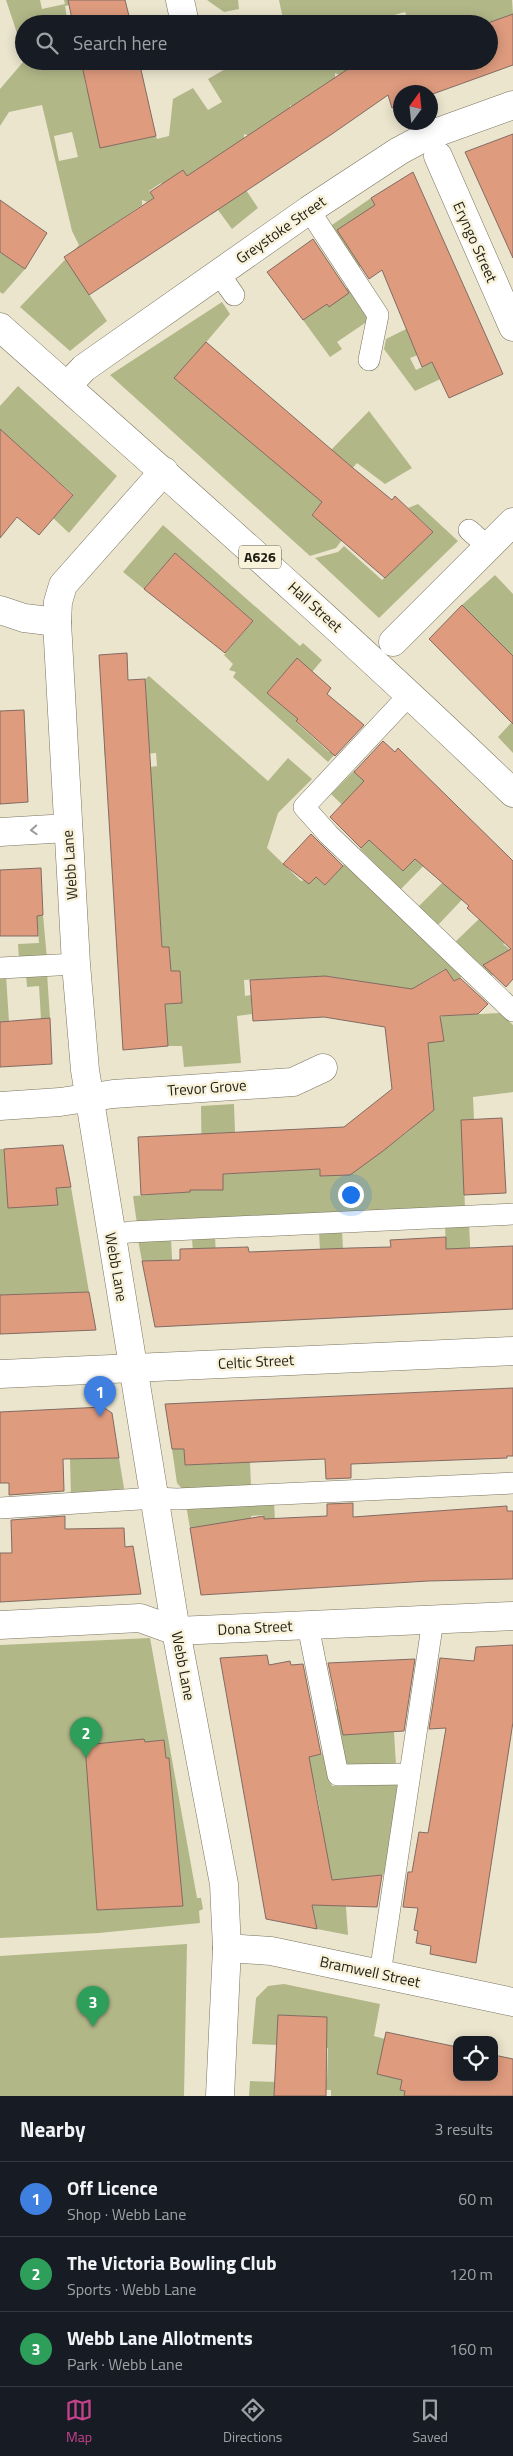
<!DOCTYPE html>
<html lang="en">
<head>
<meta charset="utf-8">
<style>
	body { margin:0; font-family:"Titillium Web",sans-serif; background:#242831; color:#f1f3f6 }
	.controls { position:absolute; right:15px; bottom:15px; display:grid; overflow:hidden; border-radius:10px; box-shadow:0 2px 12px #0003 }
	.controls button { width:45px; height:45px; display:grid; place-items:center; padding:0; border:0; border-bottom:1px solid #363941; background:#171b24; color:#f1f3f6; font:25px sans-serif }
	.compass { position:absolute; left:393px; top:85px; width:45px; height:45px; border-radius:50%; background:#171b24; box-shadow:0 2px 12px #0003; rotate:15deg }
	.you { position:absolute; left:350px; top:1194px; width:18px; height:18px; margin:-12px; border:4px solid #fff; border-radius:50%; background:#1a73e8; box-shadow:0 0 0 8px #1a73e833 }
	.badge { display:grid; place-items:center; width:32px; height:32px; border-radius:50%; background:#c4428a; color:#fff; font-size:16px; font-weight:700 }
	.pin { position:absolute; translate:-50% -41px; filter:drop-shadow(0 1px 2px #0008) }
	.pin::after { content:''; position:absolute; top:26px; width:18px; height:15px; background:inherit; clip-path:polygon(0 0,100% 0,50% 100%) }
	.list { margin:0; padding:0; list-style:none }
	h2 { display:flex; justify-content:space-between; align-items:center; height:65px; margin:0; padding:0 20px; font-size:21px }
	h2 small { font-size:16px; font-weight:400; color:#9ea1a6 }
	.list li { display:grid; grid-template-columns:32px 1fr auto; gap:15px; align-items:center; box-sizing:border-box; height:75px; padding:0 20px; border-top:1px solid #363941 }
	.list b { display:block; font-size:19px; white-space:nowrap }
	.list p { margin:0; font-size:16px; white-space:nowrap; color:#9ea1a6 }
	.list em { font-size:16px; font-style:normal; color:#9ea1a6 }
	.icon { flex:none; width:28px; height:28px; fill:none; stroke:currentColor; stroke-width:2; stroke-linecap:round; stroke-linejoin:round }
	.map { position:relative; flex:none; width:513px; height:2096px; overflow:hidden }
	.search { position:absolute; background:#171b24; box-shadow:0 2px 12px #0003; left:15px; right:15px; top:15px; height:55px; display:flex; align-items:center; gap:12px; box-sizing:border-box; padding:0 18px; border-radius:28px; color:#9ea1a6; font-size:19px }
	.sheet { height:290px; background:#171b24 }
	nav { display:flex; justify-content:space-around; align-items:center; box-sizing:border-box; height:70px; border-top:1px solid #363941; background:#171b24; font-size:14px; color:#9ea1a6 }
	nav a { display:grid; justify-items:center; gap:2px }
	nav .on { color:#c4428a }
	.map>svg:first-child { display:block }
	.green { fill:#b2b788; fill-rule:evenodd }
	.building { fill:#de9b7e; stroke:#826b62 }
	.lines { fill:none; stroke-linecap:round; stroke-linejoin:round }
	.lane-casing { stroke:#79745f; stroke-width:22 }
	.street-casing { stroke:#79745f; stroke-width:29 }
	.primary-casing { stroke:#79745f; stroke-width:29 }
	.lane { stroke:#fff; stroke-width:21 }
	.street { stroke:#fff; stroke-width:28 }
	.primary { stroke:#fff; stroke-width:28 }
	.oneway { stroke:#9a9995 }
	.labels { text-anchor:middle; stroke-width:5; stroke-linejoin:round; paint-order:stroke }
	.shield { fill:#f8f2db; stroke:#605d50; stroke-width:1 }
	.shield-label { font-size:14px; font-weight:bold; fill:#1f1d14 }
	.street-label { font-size:15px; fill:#1f1d14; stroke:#f8f2db }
</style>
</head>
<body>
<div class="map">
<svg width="513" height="2096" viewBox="0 0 513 2096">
	<rect width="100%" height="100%" fill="#ebe5ce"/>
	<g class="green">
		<polygon points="6,0 40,0 42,9 65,4 64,0 81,0 82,2 65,6 68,24 24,24 24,54"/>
		<polygon points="207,0 238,0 239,9 224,12"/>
		<polygon points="279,0 512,0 513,14 485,24 410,24 405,12 387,17 388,24 284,24"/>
		<path d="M24,61H97L98,65L83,69L86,87L115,145L156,136L157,139L169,136L173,99L193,88L208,110L222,102L208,79L239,61H361L340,75L335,73V78L293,107L290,105V109L249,136L244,134L246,190L258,208L232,229L218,210L212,214L183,170L166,190L161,183L149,191L154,198L147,202L142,200V205L83,245L109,282L106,284L86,255L70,266L107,321L70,351L20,307L79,245L72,231L42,105L9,112L0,126V89ZM72,132L78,157L59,161L54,136Z"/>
		<polygon points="371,198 375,205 385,257 357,268 329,227"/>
		<polygon points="0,252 25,269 3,294 0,292"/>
		<polygon points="351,285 369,313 368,321 337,342 342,349 330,357 303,320 320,295 329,307 335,297"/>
		<polygon points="222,302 230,314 175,379 203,402 331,450 369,411 412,468 385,484 357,463 312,514 342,540 336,548 310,556 110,375"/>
		<polygon points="406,329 438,347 410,358 416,370 433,362 451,374 415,391 384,349 386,339"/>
		<polygon points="18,386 117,476 69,533 53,518 73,494 19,447 0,468 0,406"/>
		<polygon points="418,504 458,541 379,618 315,558 338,552 344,546 382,580 433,532 408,508"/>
		<polygon points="163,525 300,646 303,643 322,660 312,672 297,659 267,693 298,719 296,722 329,752 358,720 362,724 328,762 233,677 236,672 229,670 233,664 224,655 253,621 175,553 144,589 123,572"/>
		<polygon points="495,575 513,594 513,656 462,605"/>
		<polygon points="149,676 268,781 288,758 312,779 278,813 267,848 301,881 316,877 325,885 346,862 463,976 454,981 445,969 423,982 431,996 395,987 327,976 321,1014 311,977 244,980 245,996 251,995 252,1014 237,1016 241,1063 184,1067 182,1046 168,1046 165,1004 182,1003 180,971 119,974 170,961 169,947 162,947 150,767 157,766 156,753 105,757 104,747 148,742 145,679"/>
		<polygon points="511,723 513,724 513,753 498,737"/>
		<polygon points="355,770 375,790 363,825 331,794"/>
		<polygon points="396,812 394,863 403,871 417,857 438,851 401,889 360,849"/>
		<polygon points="442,883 474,887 437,926 418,907"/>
		<polygon points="43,915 47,959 19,960 18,944 39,943 37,916"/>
		<polygon points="479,919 513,933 503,944 513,952 491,977 454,943"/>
		<polygon points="47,973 50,1018 41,1019 39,986 27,987 26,974"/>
		<polygon points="6,975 9,1022 0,1022 0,976"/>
		<path d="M500,1013L513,1025V1092L473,1097L474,1119L462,1120L465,1209L137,1224L133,1196L190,1192L189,1175L202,1174L201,1106L234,1104L235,1132L205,1134L208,1190L223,1189V1174L269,1172L266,1130H271L274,1171L320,1169L321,1176C353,1175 384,1150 410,1130L390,1103L418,1094L433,1093L428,1043L442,1016Z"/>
		<polygon points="0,1149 4,1149 7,1191 38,1206 57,1205 56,1188 71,1187 89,1292 0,1295"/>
		<polygon points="469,1223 471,1264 446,1249 445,1225"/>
		<polygon points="342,1230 344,1270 320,1250 319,1232"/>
		<polygon points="215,1236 217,1277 193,1253 192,1238"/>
		<polygon points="171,1238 173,1279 164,1279 161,1261 142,1261 138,1240"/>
		<polygon points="172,1449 184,1449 185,1465 250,1462 251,1486 184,1491 177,1483"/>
		<polygon points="119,1458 125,1494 71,1496 70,1459"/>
		<polygon points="274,1501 276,1542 266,1543 264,1515 251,1516 251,1529 190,1528 186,1505"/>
		<polygon points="150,1638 197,1898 201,1898 203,1909 199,1911 200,1923 99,1933 0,1938 0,1645"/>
		<polygon points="333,1709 341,1709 394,1732 396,1765 353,1768 342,1760"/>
		<polygon points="322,1754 326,1754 332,1786 400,1778 387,1874 344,1880 348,1935 317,1929 311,1899 332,1881 330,1868 296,1815 320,1811 315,1786 292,1790 302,1758"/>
		<polygon points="187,1944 184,2096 0,2096 0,1956"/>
		<polygon points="284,1984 380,2004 374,2036 385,2039 402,2080 400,2090 405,2091 404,2096 331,2096 331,2090 274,2088 274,2096 249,2096 250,2081 278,2082 278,2076 327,2079 328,2048 313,2047 326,2046 327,2017 279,2015 277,2045 252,2044 256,1998 268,1986"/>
	</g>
	<g class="building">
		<polygon points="68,0 125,0 131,24 73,24"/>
		<polygon points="513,14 513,65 430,95 430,92 400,92 400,105 392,108 388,95 332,134 89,295 64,257 154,198 150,192 183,170 187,176 360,61 489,61 489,24 485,24"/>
		<polygon points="81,61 139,61 156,136 100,148"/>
		<polygon points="513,134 513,258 465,152"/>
		<polygon points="413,172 503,374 449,398 432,362 422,367 382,270 369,279 337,230 375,205 371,198"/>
		<polygon points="0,200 47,233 25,269 0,252"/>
		<polygon points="313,239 349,293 329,307 327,304 303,320 267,272"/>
		<polygon points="206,342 353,468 392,500 395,496 433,532 385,578 312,515 322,502 174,378"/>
		<polygon points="0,429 73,495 39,535 17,517 0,538"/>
		<polygon points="175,553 253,621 225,653 144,589"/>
		<polygon points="462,605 513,656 513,724 429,639"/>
		<polygon points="127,653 128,680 145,679 162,947 169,947 171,971 180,971 182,1003 165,1004 168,1046 123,1050 99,655"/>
		<polygon points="297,658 331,688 327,694 364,725 335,756 296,721 298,719 267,693"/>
		<polygon points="24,710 28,802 0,804 0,711"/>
		<polygon points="383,741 395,752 398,748 513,861 513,979 506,987 483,965 511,949 467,908 469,906 415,859 403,871 369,840 361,848 330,817 364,781 354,772"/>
		<polygon points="311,834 343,866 325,885 316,877 309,884 283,864"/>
		<polygon points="41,868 43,915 37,916 38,936 0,936 0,870"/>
		<polygon points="446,969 454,981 460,978 488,1004 478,1014 440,1016 444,1041 428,1043 434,1110 383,1151 350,1175 320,1176 320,1169 223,1174 223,1190 190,1190 190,1192 141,1195 138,1137 344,1127 392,1089 385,1027 324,1017 253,1021 250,980 325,976 412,989"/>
		<polygon points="50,1018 52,1064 0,1067 0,1022"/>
		<polygon points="502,1118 506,1193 464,1195 461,1120"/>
		<polygon points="63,1145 71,1187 56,1188 58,1205 8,1208 4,1149"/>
		<polygon points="446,1237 446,1249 513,1246 513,1309 155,1327 142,1261 180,1260 180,1249 248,1247 249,1252 351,1248 391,1247 390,1240"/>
		<polygon points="89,1292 96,1330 0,1334 0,1295"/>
		<polygon points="513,1388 513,1456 507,1456 507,1458 351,1464 351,1478 326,1479 325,1459 185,1465 184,1449 172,1449 165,1404"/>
		<polygon points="103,1407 112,1413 119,1458 63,1459 64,1491 9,1495 9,1483 0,1483 0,1412"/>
		<polygon points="353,1503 353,1517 507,1506 507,1511 513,1511 513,1579 428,1581 201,1595 190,1528 264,1516 264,1519 327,1516 327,1504"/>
		<polygon points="65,1516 65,1529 124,1528 125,1547 133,1546 141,1594 0,1602 0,1553 12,1553 11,1520"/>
		<polygon points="513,1645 513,1722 476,1963 430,1954 431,1946 416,1943 418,1931 414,1930 418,1908 403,1907 408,1872 412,1872 419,1832 428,1833 446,1728 429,1729 440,1658 474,1661 476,1647"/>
		<polygon points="267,1655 269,1665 290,1661 291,1665 303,1664 321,1754 309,1757 332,1880 382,1875 377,1907 312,1905 317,1929 266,1919 220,1658"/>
		<polygon points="415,1659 404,1731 343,1735 328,1663"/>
		<polygon points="144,1739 145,1742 164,1740 166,1758 169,1758 183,1906 97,1910 85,1745"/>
		<polygon points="278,2015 327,2017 326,2096 274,2096"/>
		<polygon points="386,2032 457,2047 457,2077 494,2077 494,2055 513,2059 513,2096 404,2096 405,2091 400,2090 402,2080 377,2074"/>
	</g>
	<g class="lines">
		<defs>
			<g id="lane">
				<polyline points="309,210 378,315 369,360"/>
				<polyline points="219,274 234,295"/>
				<polyline points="469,530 488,547"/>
				<polyline points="410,694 304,807 329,835 513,1011"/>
				<polyline points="0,968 76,964"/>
				<polyline points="111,1235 130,1232 513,1214"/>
				<polyline points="0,1508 155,1498 177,1499 513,1483"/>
				<polyline points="308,1626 338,1775 409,1774"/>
				<polyline points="380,1974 433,1620"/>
			</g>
			<g id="street">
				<polyline points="180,0 185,24"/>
				<polyline points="438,156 513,327"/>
				<polyline points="67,386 84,368 309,210 399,151 427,136 513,105"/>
				<polyline points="164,471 63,585 58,602 57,622 76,964 85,1070 176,1631 224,1884 227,1948 220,2096"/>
				<polyline points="0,610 24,618 57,622"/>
				<polyline points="393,642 513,522"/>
				<polyline points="0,832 68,828"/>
				<polyline points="0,1106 60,1102 113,1094 293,1082 323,1068"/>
				<polyline points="0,1374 513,1351"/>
				<polyline points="0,1625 140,1618 176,1631 513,1616"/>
				<polyline points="227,1948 271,1951 513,2002"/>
			</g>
			<path id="primary" d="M0,327C173,481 346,632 513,793"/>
		</defs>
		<use href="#lane" class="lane-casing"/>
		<use href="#street" class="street-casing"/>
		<use href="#primary" class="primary-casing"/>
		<use href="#lane" class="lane"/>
		<use href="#street" class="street"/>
		<use href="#primary" class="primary"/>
	</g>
	<defs><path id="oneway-chevron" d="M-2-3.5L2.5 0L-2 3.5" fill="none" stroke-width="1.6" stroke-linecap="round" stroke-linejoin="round" transform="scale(1.25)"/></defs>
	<use class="oneway" href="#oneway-chevron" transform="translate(34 830) rotate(177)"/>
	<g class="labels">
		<rect class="shield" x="239" y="545.5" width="42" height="23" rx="4"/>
		<g class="shield-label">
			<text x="260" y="562">A626</text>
		</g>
		<g class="street-label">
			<text transform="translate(281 230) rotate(-35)" y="5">Greystoke Street</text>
			<text transform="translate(475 242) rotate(66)" y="5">Eryngo Street</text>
			<text transform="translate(315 607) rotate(42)" y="5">Hall Street</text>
			<text transform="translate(70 865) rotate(-94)" y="5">Webb Lane</text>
			<text transform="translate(207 1088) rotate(-4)" y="5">Trevor Grove</text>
			<text transform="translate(116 1267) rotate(80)" y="5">Webb Lane</text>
			<text transform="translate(256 1362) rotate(-3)" y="5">Celtic Street</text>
			<text transform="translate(255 1628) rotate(-3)" y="5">Dona Street</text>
			<text transform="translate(183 1666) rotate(79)" y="5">Webb Lane</text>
			<text transform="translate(370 1972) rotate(12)" y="5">Bramwell Street</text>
		</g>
	</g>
</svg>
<div class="controls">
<button><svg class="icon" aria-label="locate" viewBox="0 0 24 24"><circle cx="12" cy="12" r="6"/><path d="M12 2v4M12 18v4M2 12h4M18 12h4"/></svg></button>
</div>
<svg class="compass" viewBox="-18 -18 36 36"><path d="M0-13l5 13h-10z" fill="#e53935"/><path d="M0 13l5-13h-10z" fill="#9ea1a6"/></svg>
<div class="you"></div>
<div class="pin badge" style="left:100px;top:1417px;background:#3f7fe0">1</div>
<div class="pin badge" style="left:86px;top:1758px;background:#2e9e5b">2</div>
<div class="pin badge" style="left:93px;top:2027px;background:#2e9e5b">3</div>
<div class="search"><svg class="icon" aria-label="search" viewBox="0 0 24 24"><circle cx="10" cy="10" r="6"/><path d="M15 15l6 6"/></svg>Search here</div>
</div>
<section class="sheet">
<h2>Nearby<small>3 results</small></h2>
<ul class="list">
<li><span class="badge" style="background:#3f7fe0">1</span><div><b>Off Licence</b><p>Shop · Webb Lane</p></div><em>60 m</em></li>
<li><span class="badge" style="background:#2e9e5b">2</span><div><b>The Victoria Bowling Club</b><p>Sports · Webb Lane</p></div><em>120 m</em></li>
<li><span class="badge" style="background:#2e9e5b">3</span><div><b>Webb Lane Allotments</b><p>Park · Webb Lane</p></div><em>160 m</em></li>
</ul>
</section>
<nav>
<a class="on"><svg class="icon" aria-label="map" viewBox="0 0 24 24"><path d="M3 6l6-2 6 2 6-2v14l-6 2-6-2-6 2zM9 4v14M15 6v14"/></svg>Map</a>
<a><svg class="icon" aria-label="directions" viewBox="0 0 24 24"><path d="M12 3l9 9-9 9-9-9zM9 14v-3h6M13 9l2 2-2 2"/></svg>Directions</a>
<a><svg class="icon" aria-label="saved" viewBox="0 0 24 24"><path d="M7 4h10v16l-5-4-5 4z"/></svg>Saved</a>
</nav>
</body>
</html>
